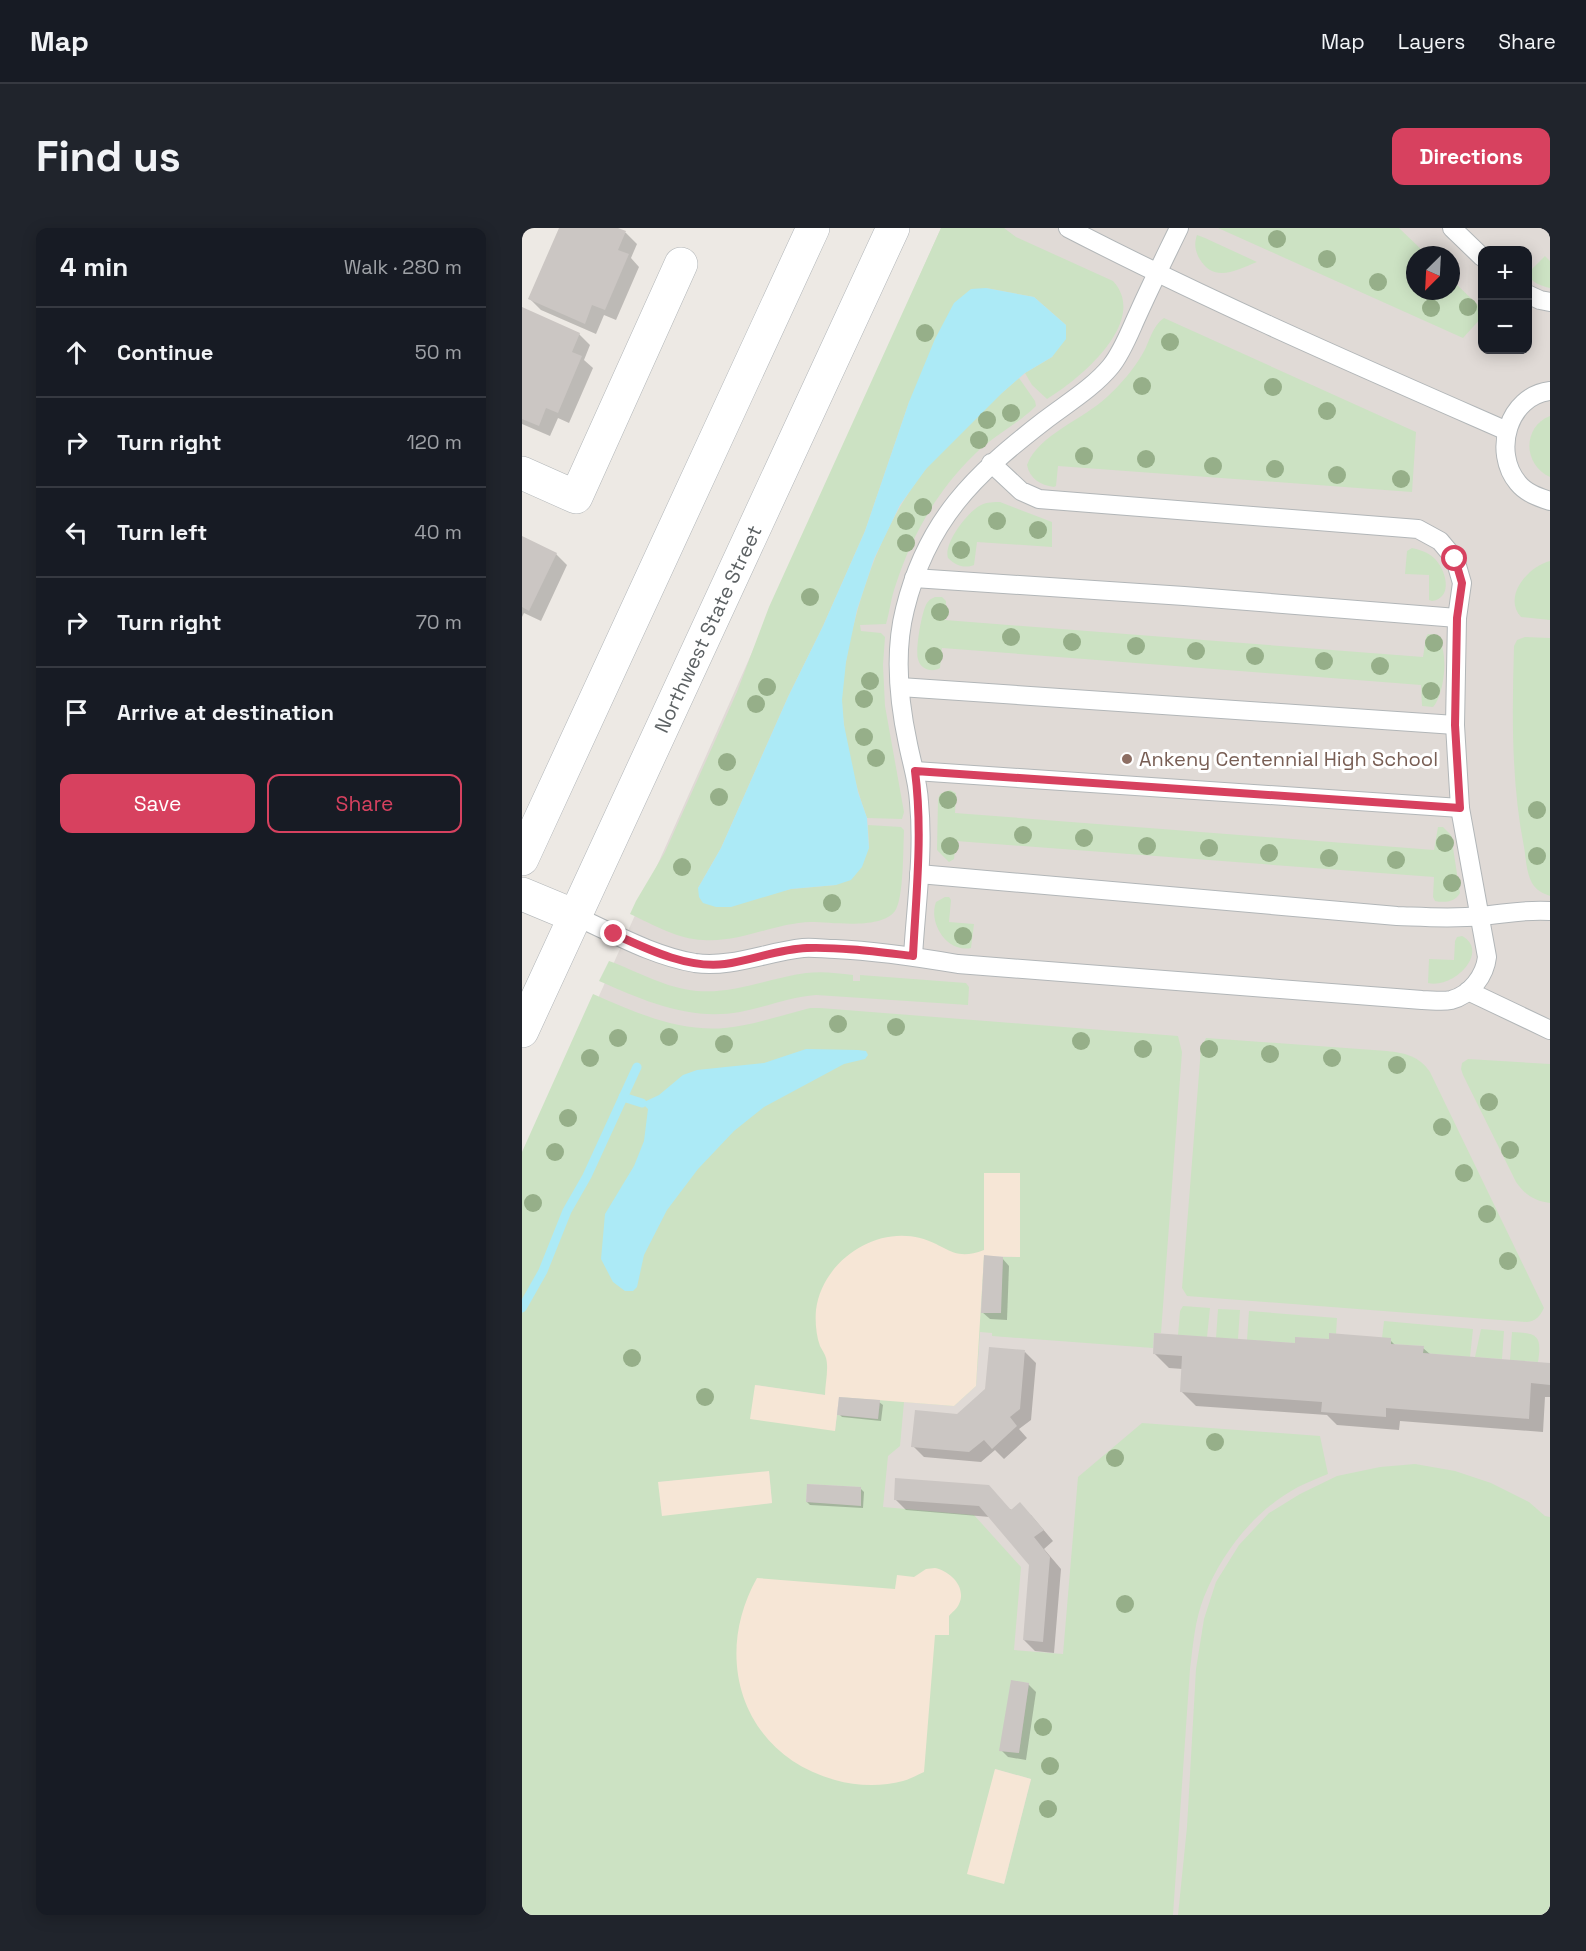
<!DOCTYPE html>
<html lang="en">
<head>
<meta charset="utf-8">
<style>
	body { margin:0; font-family:"Space Grotesk",sans-serif; background:#20242c; color:#f1f3f6 }
	.controls { position:absolute; right:18px; top:18px; display:grid; overflow:hidden; border-radius:12px; box-shadow:0 3px 15px #0003 }
	.controls button { width:54px; height:54px; display:grid; place-items:center; padding:0; border:0; border-bottom:2px solid #363941; background:#171b24; color:#f1f3f6; font:30px sans-serif }
	.compass { position:absolute; left:884px; top:18px; width:54px; height:54px; border-radius:50%; background:#171b24; box-shadow:0 3px 15px #0003; rotate:204deg }
	.stop { position:absolute; width:18px; height:18px; margin:-14px; border:4px solid #d7415f; border-radius:50%; background:#fff }
	.stop.end { background:#d7415f; border-color:#fff; box-shadow:0 2px 6px #0008 }
	.list { margin:0; padding:0; list-style:none }
	h2 { display:flex; justify-content:space-between; align-items:center; height:78px; margin:0; padding:0 24px; font-size:26px }
	h2 small { font-size:20px; font-weight:400; color:#9ea1a6 }
	.list li { display:grid; grid-template-columns:39px 1fr auto; gap:18px; align-items:center; box-sizing:border-box; height:90px; padding:0 24px; border-top:2px solid #363941 }
	.list b { display:block; font-size:22px; white-space:nowrap }
	.list em { font-size:20px; font-style:normal; color:#9ea1a6 }
	.actions { display:flex; gap:12px; padding:18px 24px }
	.actions a { flex:1; padding:14px 0; border:2px solid #d7415f; border-radius:12px; text-align:center; font-size:21px; color:#d7415f }
	.actions .main { background:#d7415f; color:#fff }
	.icon { flex:none; width:33px; height:33px; fill:none; stroke:currentColor; stroke-width:2; stroke-linecap:round; stroke-linejoin:round }
	.map { position:relative; flex:none; width:1028px; height:1687px; overflow:hidden; border-radius:12px }
	header { display:flex; align-items:center; gap:36px; box-sizing:border-box; height:84px; padding:0 30px; background:#171b24; border-bottom:2px solid #363941 }
	header strong { font-size:28px }
	nav { display:flex; gap:33px; margin-inline-start:auto; font-size:21px }
	.intro { display:flex; align-items:center; justify-content:space-between; box-sizing:border-box; height:144px; padding:0 36px }
	h1 { margin:0; font-size:42px }
	.button { padding:15px 27px; border-radius:12px; background:#d7415f; color:#fff; font-size:21px; font-weight:700 }
	main { display:flex; gap:36px; padding:0 36px }
	aside { flex:1; background:#171b24; border-radius:12px; box-shadow:0 3px 15px #0003 }
	.map>svg:first-child { display:block }
	.education { fill:#e0dad6; fill-rule:evenodd }
	.green { fill:#cce2c3; fill-rule:evenodd }
	.sand { fill:#f6e6d6 }
	.water { fill:#aceaf6 }
	.shadow { fill:#0003 }
	.lines { fill:none; stroke-linecap:round; stroke-linejoin:round }
	.stream { stroke:#aceaf6; stroke-width:9 }
	.building { fill:#cbc6c3 }
	.service-casing { stroke:#b2b6b8; stroke-width:20 }
	.minor-casing { stroke:#b2b6b8; stroke-width:34 }
	.secondary-casing { stroke:#b1b5b8; stroke-width:34 }
	.service { stroke:#fff; stroke-width:18 }
	.minor { stroke:#fff; stroke-width:33 }
	.secondary { stroke:#fff; stroke-width:33 }
	.tree { fill:#96af89 }
	.route { stroke:#d7415f; stroke-width:8 }
	.education-dot { fill:#8d6e63; stroke:#fff; stroke-width:2 }
	.labels { text-anchor:middle; stroke-width:6; stroke-linejoin:round; paint-order:stroke }
	.street-label { font-size:20px; fill:#5c6163; stroke:#fff }
	.education-label { font-size:20px; fill:#785e54; stroke:#fff; text-anchor:start }
</style>
</head>
<body>
<header>
<strong>Map</strong>
<nav><a>Map</a><a>Layers</a><a>Share</a></nav>
</header>
<div class="intro"><h1>Find us</h1><a class="button">Directions</a></div>
<main>
<aside>
<h2>4 min<small>Walk · 280 m</small></h2>
<ul class="list">
<li><svg class="icon" aria-label="ahead" viewBox="0 0 24 24"><path d="M12 20V5M6 11l6-6 6 6"/></svg><div><b>Continue</b></div><em>50 m</em></li>
<li><svg class="icon" aria-label="right" viewBox="0 0 24 24"><path d="M7 20v-9h11M14 6l5 5-5 5"/></svg><div><b>Turn right</b></div><em>120 m</em></li>
<li><svg class="icon" aria-label="left" viewBox="0 0 24 24"><path d="M17 20v-9H6M10 6l-5 5 5 5"/></svg><div><b>Turn left</b></div><em>40 m</em></li>
<li><svg class="icon" aria-label="right" viewBox="0 0 24 24"><path d="M7 20v-9h11M14 6l5 5-5 5"/></svg><div><b>Turn right</b></div><em>70 m</em></li>
<li><svg class="icon" aria-label="arrive" viewBox="0 0 24 24"><path d="M6 21V4h12l-3 4 3 4H6"/></svg><div><b>Arrive at destination</b></div></li>
</ul>
<div class="actions"><a class="main">Save</a><a>Share</a></div>
</aside>
<div class="map">
<svg width="1028" height="1687" viewBox="0 0 1028 1687">
	<rect width="100%" height="100%" fill="#ede9e4"/>
	<path class="education" d="M419,0H1028V1687H0V941ZM960,22H1005V122H960ZM893,27H929V63H893Z"/>
	<g class="green">
		<path d="M419,0H482L494,9L591,53C628,93 557,152 525,171L510,157L503,145L530,129L544,97L512,69L464,60L387,174L343,303L301,398L266,469L199,620L176,660L244,667L269,661L314,657L347,620L346,597L379,599L382,602C381,620 382,670 373,683C359,702 310,694 289,694C252,695 218,715 181,712C155,711 132,697 108,686L114,673L143,624L215,464L247,379Z"/>
		<polygon points="696,0 877,0 905,27 893,27 893,63 929,63 929,51 960,81 960,89 941,110"/>
		<path d="M675,7L683,10L735,34C714,42 692,56 677,30C673,22 672,16 675,7Z"/>
		<path d="M1023,28L1028,33V60C1019,58 1008,54 1006,45Z"/>
		<path d="M642,90L894,204L890,264L536,238L534,258L532,259C518,257 508,251 505,237C516,207 562,191 585,169C599,156 612,141 621,125C628,113 630,98 642,90Z"/>
		<path d="M497,150L513,173L514,178C496,196 471,208 452,227C415,263 390,307 374,356C369,369 368,383 364,396L338,397L339,403L359,405L363,409L361,437L363,478L382,584L380,591L345,590C332,554 322,513 320,475C319,456 324,435 327,416C341,354 363,293 403,242C428,210 466,177 497,150Z"/>
		<path d="M1028,188V249C1001,237 1000,199 1028,188Z"/>
		<path d="M478,274L530,294V319L455,314L452,337C442,341 433,337 426,330C421,316 446,283 459,277C465,274 472,274 478,274Z"/>
		<path d="M890,320C898,322 906,324 912,330C924,341 932,370 910,373L907,372V347L883,346L885,323Z"/>
		<path d="M1028,333V392L999,389C980,368 1007,338 1028,333Z"/>
		<path d="M413,369H420L424,373L423,392L901,429L904,409L906,406C931,406 923,468 911,479L900,478L899,457L420,420L418,440C410,445 398,441 396,431C393,422 400,382 405,375C408,371 409,371 413,369Z"/>
		<path d="M1003,409L1028,410V668C1020,665 1014,662 1010,655C1004,644 1004,630 1002,619C989,553 990,485 992,418L995,412Z"/>
		<path d="M428,562L434,565L433,585L912,622L916,599H921L929,607L938,665C933,674 923,675 913,673L911,669L912,649L434,613L432,631L427,634L415,622L416,571L418,566Z"/>
		<path d="M423,669H427L429,672L427,694L452,696L449,720C425,725 406,695 414,674Z"/>
		<path d="M940,708C968,723 933,761 906,755L907,731L932,732L933,713L935,709Z"/>
		<path d="M87,733C117,744 143,760 175,763C213,766 247,750 284,745C300,743 315,745 331,747V753H338V747L444,755L447,759L446,777L294,767C268,769 244,779 218,784C167,793 123,773 77,753Z"/>
		<path d="M71,766C113,784 155,804 203,800C232,797 260,787 288,780H298L656,808L660,824L639,1105H632L631,1120L470,1108V1105L458,1104L454,1158L432,1178L382,1174L378,1218L366,1228L361,1279L452,1287L499,1339L492,1422L541,1426L556,1249L620,1195L798,1208L806,1246C796,1250 786,1254 776,1259C733,1282 700,1324 682,1369C673,1391 671,1417 668,1441L651,1687H0V924ZM463,945H498V1029H481L478,1085L459,1084L463,1012ZM233,1157L317,1169L358,1172L356,1191L315,1187L313,1202ZM247,1244L250,1275L140,1287L137,1254ZM285,1256L339,1259V1277L284,1274ZM489,1453L507,1455L497,1525L483,1502ZM473,1541L509,1551L482,1656Z"/>
		<path d="M684,810L865,823C883,825 897,828 908,844L1022,1080C1018,1088 1014,1093 1005,1094L665,1068L660,1060L679,820Z"/>
		<path d="M946,831L1028,836V975C1012,973 1003,967 994,954L941,847L939,841L940,835Z"/>
		<polygon points="661,1078 688,1080 685,1109 656,1107 658,1083"/>
		<polygon points="696,1081 718,1082 716,1111 694,1110"/>
		<polygon points="727,1083 815,1090 814,1106 808,1105 807,1111 773,1109 773,1115 725,1112"/>
		<polygon points="862,1093 951,1101 948,1129 901,1125 902,1118 869,1116 860,1110"/>
		<polygon points="959,1101 982,1103 980,1131 953,1129"/>
		<path d="M990,1104C1016,1105 1020,1108 1016,1134L988,1132Z"/>
		<polygon points="893,1236 933,1243 969,1255 1007,1274 1023,1288 1028,1289 1028,1687 656,1687 665,1599 674,1441 682,1391 694,1354 717,1317 747,1285 778,1266 815,1248 858,1239"/>
	</g>
	<g class="sand">
		<path d="M462,945H498V1029L462,1028L454,1158L432,1178L317,1169L313,1203L228,1191L233,1157L303,1167C303,1156 307,1141 304,1130C303,1126 300,1122 298,1118C294,1107 293,1093 294,1082C300,1034 352,998 398,1010C425,1017 431,1034 462,1022Z"/>
		<polygon points="247,1243 250,1275 140,1288 136,1254"/>
		<path d="M413,1340C428,1343 445,1359 437,1376C435,1381 430,1384 427,1388V1407H413L402,1544C395,1547 388,1551 381,1553C359,1559 334,1558 313,1552C220,1526 190,1430 235,1350L373,1361L375,1347L392,1349L404,1341Z"/>
		<polygon points="473,1541 509,1551 482,1656 445,1646"/>
	</g>
	<g class="water">
		<polygon points="464,60 512,69 544,97 544,111 530,129 503,145 480,165 404,241 378,277 352,331 335,382 324,434 320,472 322,497 336,564 345,590 347,620 340,639 329,652 314,657 269,661 209,679 194,679 181,675 177,669 176,660 199,620 266,469 301,398 343,303 387,174 413,111 432,75 449,61"/>
		<polygon points="284,821 336,822 344,823 346,827 343,831 322,836 242,879 212,903 176,941 145,982 122,1027 115,1059 111,1063 103,1063 91,1054 79,1031 83,986 112,938 122,913 126,881 120,875 137,867 161,847 175,842 242,835"/>
	</g>
	<g class="shadow">
		<polygon points="38,0 93,0 104,5 115,16 109,30 117,39 94,92 82,87 74,106 19,82 8,71"/>
		<polygon points="0,82 57,106 68,117 62,132 71,140 47,195 36,190 28,208 0,196"/>
		<polygon points="0,310 34,326 45,337 19,393 2,385 0,389"/>
		<polygon points="480,1030 487,1038 485,1092 468,1091 460,1084"/>
		<polygon points="868,1112 874,1118 901,1120 909,1127 1028,1136 1028,1169 1023,1169 1021,1204 878,1193 877,1202 815,1197 805,1187 674,1178 659,1163 661,1141 647,1140 632,1125 774,1117 808,1113"/>
		<polygon points="503,1124 514,1135 509,1192 497,1201 505,1210 482,1231 473,1222 459,1234 402,1229 391,1218 436,1187"/>
		<polygon points="357,1174 361,1177 359,1193 320,1189 317,1186"/>
		<polygon points="375,1251 509,1287 531,1313 522,1321 539,1341 532,1425 513,1423 502,1412 508,1336 468,1289 384,1282 373,1271"/>
		<polygon points="339,1261 342,1264 341,1280 288,1277 285,1274"/>
		<polygon points="506,1456 514,1464 504,1532 486,1529 479,1522"/>
	</g>
	<g class="lines">
		<g class="stream">
			<polyline points="101,869 120,875"/>
			<polyline points="0,1080 21,1043 45,983 65,948 115,839"/>
		</g>
	</g>
	<g class="building">
		<polygon points="37,0 96,0 104,3 96,22 107,26 83,82 70,77 63,96 6,71"/>
		<polygon points="0,79 58,105 50,124 60,128 36,185 24,180 17,198 0,191"/>
		<polygon points="0,308 35,325 7,383 0,379"/>
		<polygon points="462,1027 481,1029 479,1085 459,1085"/>
		<polygon points="632,1105 773,1115 773,1109 807,1111 807,1105 869,1110 869,1116 902,1118 901,1125 1028,1135 1028,1157 1009,1155 1007,1191 864,1180 864,1189 799,1184 800,1174 658,1164 660,1128 631,1126"/>
		<polygon points="467,1119 503,1122 498,1181 488,1189 495,1198 470,1221 462,1212 447,1224 389,1219 393,1182 435,1186 463,1161"/>
		<polygon points="317,1169 358,1172 356,1191 315,1187"/>
		<polygon points="373,1250 467,1257 489,1282 498,1274 522,1302 512,1309 528,1329 521,1414 501,1412 507,1337 457,1278 372,1272"/>
		<polygon points="285,1256 339,1259 339,1278 284,1274"/>
		<polygon points="489,1452 507,1455 497,1525 477,1523"/>
	</g>
	<g class="lines">
		<defs>
			<g id="service">
				<path d="M546,0C689,74 837,138 985,203"/>
				<polyline points="930,0 960,29"/>
				<polyline points="1005,66 1018,72 1028,74"/>
				<path d="M1028,163C986,168 970,224 996,255C1004,265 1016,269 1028,273"/>
				<polyline points="392,350 662,368 935,390"/>
				<polyline points="378,459 933,497"/>
				<polyline points="393,543 938,580"/>
				<path d="M397,646L875,688C903,689 931,691 959,688C983,686 1003,681 1028,683"/>
				<path d="M53,688C91,705 131,728 173,735C210,740 244,724 281,720C291,719 303,721 313,721C355,723 395,729 436,736L900,772C909,772 920,774 929,772C949,767 963,747 965,729L938,580L933,497L935,390L940,355L933,331L918,313L896,301L517,271L499,263L469,235"/>
				<path d="M391,728C394,677 402,625 397,574C396,554 390,536 386,516C377,474 372,424 383,381C405,292 452,247 522,193C544,176 571,160 589,138C601,123 608,103 616,86C629,57 643,29 657,0"/>
				<polyline points="946,763 1028,802"/>
			</g>
			<g id="minor">
				<polyline points="0,245 54,269 159,36"/>
				<polyline points="0,666 53,688"/>
			</g>
			<g id="secondary">
				<polyline points="0,631 291,0"/>
				<polyline points="0,803 371,0"/>
			</g>
		</defs>
		<use href="#service" class="service-casing"/>
		<use href="#minor" class="minor-casing"/>
		<use href="#secondary" class="secondary-casing"/>
		<use href="#service" class="service"/>
		<use href="#minor" class="minor"/>
		<use href="#secondary" class="secondary"/>
	</g>
	<g class="tree">
		<circle cx="755" cy="11" r="9"/>
		<circle cx="805" cy="31" r="9"/>
		<circle cx="856" cy="54" r="9"/>
		<circle cx="946" cy="79" r="9"/>
		<circle cx="909" cy="80" r="9"/>
		<circle cx="403" cy="105" r="9"/>
		<circle cx="648" cy="114" r="9"/>
		<circle cx="620" cy="158" r="9"/>
		<circle cx="751" cy="159" r="9"/>
		<circle cx="805" cy="183" r="9"/>
		<circle cx="489" cy="185" r="9"/>
		<circle cx="465" cy="192" r="9"/>
		<circle cx="457" cy="212" r="9"/>
		<circle cx="562" cy="228" r="9"/>
		<circle cx="624" cy="231" r="9"/>
		<circle cx="691" cy="238" r="9"/>
		<circle cx="753" cy="241" r="9"/>
		<circle cx="815" cy="247" r="9"/>
		<circle cx="879" cy="251" r="9"/>
		<circle cx="401" cy="279" r="9"/>
		<circle cx="384" cy="293" r="9"/>
		<circle cx="475" cy="293" r="9"/>
		<circle cx="516" cy="302" r="9"/>
		<circle cx="384" cy="315" r="9"/>
		<circle cx="439" cy="322" r="9"/>
		<circle cx="288" cy="369" r="9"/>
		<circle cx="418" cy="384" r="9"/>
		<circle cx="489" cy="409" r="9"/>
		<circle cx="550" cy="414" r="9"/>
		<circle cx="912" cy="415" r="9"/>
		<circle cx="614" cy="418" r="9"/>
		<circle cx="674" cy="423" r="9"/>
		<circle cx="412" cy="428" r="9"/>
		<circle cx="733" cy="428" r="9"/>
		<circle cx="802" cy="433" r="9"/>
		<circle cx="858" cy="438" r="9"/>
		<circle cx="348" cy="453" r="9"/>
		<circle cx="245" cy="459" r="9"/>
		<circle cx="909" cy="463" r="9"/>
		<circle cx="342" cy="471" r="9"/>
		<circle cx="234" cy="476" r="9"/>
		<circle cx="342" cy="509" r="9"/>
		<circle cx="354" cy="530" r="9"/>
		<circle cx="205" cy="534" r="9"/>
		<circle cx="197" cy="569" r="9"/>
		<circle cx="426" cy="572" r="9"/>
		<circle cx="1015" cy="582" r="9"/>
		<circle cx="501" cy="607" r="9"/>
		<circle cx="562" cy="610" r="9"/>
		<circle cx="923" cy="615" r="9"/>
		<circle cx="428" cy="618" r="9"/>
		<circle cx="625" cy="618" r="9"/>
		<circle cx="687" cy="620" r="9"/>
		<circle cx="747" cy="625" r="9"/>
		<circle cx="1015" cy="628" r="9"/>
		<circle cx="807" cy="630" r="9"/>
		<circle cx="874" cy="632" r="9"/>
		<circle cx="160" cy="639" r="9"/>
		<circle cx="930" cy="655" r="9"/>
		<circle cx="310" cy="675" r="9"/>
		<circle cx="441" cy="708" r="9"/>
		<circle cx="316" cy="796" r="9"/>
		<circle cx="374" cy="799" r="9"/>
		<circle cx="147" cy="809" r="9"/>
		<circle cx="96" cy="810" r="9"/>
		<circle cx="559" cy="813" r="9"/>
		<circle cx="202" cy="816" r="9"/>
		<circle cx="621" cy="821" r="9"/>
		<circle cx="687" cy="821" r="9"/>
		<circle cx="748" cy="826" r="9"/>
		<circle cx="68" cy="830" r="9"/>
		<circle cx="810" cy="830" r="9"/>
		<circle cx="875" cy="837" r="9"/>
		<circle cx="967" cy="874" r="9"/>
		<circle cx="46" cy="890" r="9"/>
		<circle cx="920" cy="899" r="9"/>
		<circle cx="988" cy="922" r="9"/>
		<circle cx="33" cy="924" r="9"/>
		<circle cx="942" cy="945" r="9"/>
		<circle cx="11" cy="975" r="9"/>
		<circle cx="965" cy="986" r="9"/>
		<circle cx="986" cy="1033" r="9"/>
		<circle cx="110" cy="1130" r="9"/>
		<circle cx="183" cy="1169" r="9"/>
		<circle cx="693" cy="1214" r="9"/>
		<circle cx="593" cy="1230" r="9"/>
		<circle cx="603" cy="1376" r="9"/>
		<circle cx="521" cy="1499" r="9"/>
		<circle cx="528" cy="1538" r="9"/>
		<circle cx="526" cy="1581" r="9"/>
	</g>
	<g class="lines">
		<path class="route" d="M92,706C125,721 166,741 203,736C231,732 257,721 285,720C320,719 356,724 391,728C394,666 401,605 393,543L938,580L933,497L935,390L940,355L933,331"/>
	</g>
	<circle class="education-dot" cx="605" cy="531" r="6"/>
	<g class="labels">
		<g class="street-label">
			<text transform="translate(186 401) rotate(-65)" y="7">Northwest State Street</text>
		</g>
		<g class="education-label">
			<text x="617" y="538">Ankeny Centennial High School</text>
		</g>
	</g>
</svg>
<div class="controls">
<button>+</button>
<button>−</button>
</div>
<svg class="compass" viewBox="-18 -18 36 36"><path d="M0-13l5 13h-10z" fill="#e53935"/><path d="M0 13l5-13h-10z" fill="#9ea1a6"/></svg>
<div class="stop" style="left:933px;top:331px"></div>
<div class="stop end" style="left:92px;top:706px"></div>
</div>
</main>
</body>
</html>
